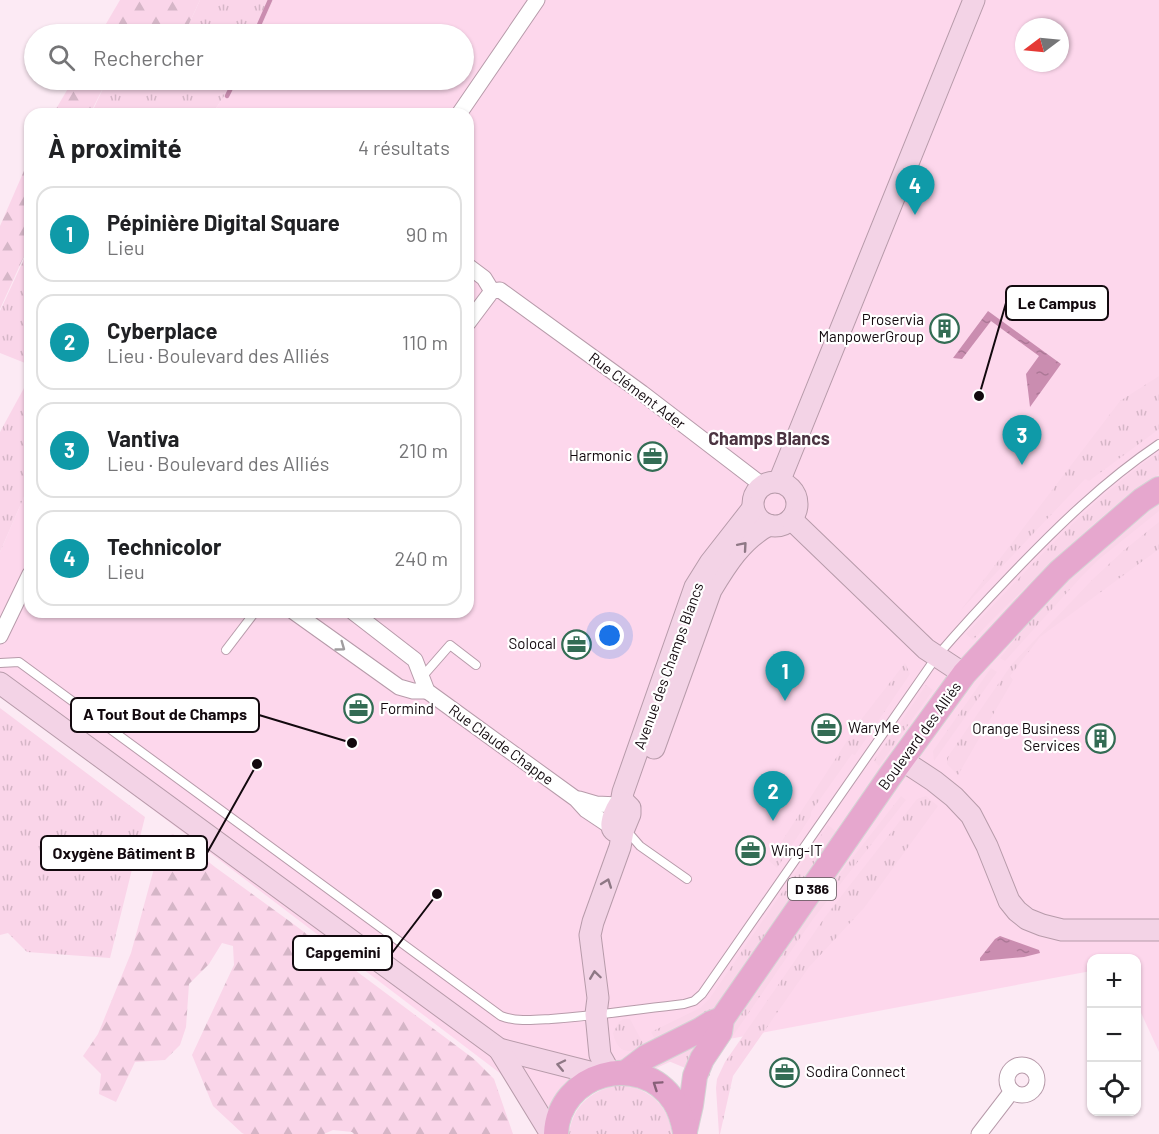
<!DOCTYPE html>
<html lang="fr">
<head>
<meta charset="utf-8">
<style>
	body { margin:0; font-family:Barlow,sans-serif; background:#f2f2f2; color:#202124 }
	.controls { position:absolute; right:18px; bottom:18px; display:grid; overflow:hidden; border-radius:12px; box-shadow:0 2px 4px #0004 }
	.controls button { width:54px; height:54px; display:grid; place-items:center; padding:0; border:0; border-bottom:2px solid #e0e0e0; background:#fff; color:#202124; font:30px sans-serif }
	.compass { position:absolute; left:1015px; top:18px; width:54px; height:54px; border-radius:50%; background:#fff; box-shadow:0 2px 4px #0004; rotate:254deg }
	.you { position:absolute; left:610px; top:636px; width:21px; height:21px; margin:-15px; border:4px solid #fff; border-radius:50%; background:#1a73e8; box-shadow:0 0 0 9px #1a73e833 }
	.badge { display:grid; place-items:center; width:39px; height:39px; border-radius:50%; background:#0f766e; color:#fff; font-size:20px; font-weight:700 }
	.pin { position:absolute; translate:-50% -50px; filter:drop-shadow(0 2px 3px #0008) }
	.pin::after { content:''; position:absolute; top:32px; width:21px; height:18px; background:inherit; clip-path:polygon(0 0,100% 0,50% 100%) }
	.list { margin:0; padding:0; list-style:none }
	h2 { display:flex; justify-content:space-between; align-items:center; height:78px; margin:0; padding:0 24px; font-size:26px }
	h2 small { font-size:20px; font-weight:400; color:#757577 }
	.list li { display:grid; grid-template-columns:39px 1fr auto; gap:18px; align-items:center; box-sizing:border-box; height:96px; margin:0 12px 12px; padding:0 12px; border:2px solid #e0e0e0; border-radius:18px }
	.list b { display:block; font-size:22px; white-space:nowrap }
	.list p { margin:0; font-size:20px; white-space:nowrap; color:#757577 }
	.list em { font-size:20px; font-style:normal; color:#757577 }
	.icon { flex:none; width:33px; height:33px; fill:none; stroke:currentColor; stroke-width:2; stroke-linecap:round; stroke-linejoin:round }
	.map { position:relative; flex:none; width:1159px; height:1134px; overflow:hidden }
	.search { position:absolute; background:#fff; box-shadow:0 2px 4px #0004; left:24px; top:24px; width:450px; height:66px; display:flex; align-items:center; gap:15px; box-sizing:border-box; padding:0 21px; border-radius:33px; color:#757577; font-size:22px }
	.panel { position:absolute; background:#fff; box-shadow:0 2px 4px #0004; left:24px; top:108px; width:450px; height:510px; border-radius:18px }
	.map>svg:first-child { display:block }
	.built { fill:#fdd7ec; fill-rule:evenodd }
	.grass { fill:url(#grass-tufts) }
	.forest { fill:url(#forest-firs) }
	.water { fill:url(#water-ripples) }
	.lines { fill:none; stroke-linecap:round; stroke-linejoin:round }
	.stream { stroke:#ca8db0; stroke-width:4.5 }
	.lane-casing { stroke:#b79baa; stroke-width:10 }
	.street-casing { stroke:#b79baa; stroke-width:17 }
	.secondary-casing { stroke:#b79baa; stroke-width:23 }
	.primary-casing { stroke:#d4d3d4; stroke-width:26 }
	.lane { stroke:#fff; stroke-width:8 }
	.street { stroke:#fff; stroke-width:15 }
	.secondary { stroke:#f3d3e6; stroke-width:21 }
	.primary { stroke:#e6a7ce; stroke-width:24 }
	.oneway { stroke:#8e7885 }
	.oneway2 { stroke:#a09d9f }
	.oneway3 { stroke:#876078 }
	.labels { text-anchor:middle; stroke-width:4.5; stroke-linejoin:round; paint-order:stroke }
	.shield { fill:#fff; stroke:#595356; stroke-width:1.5 }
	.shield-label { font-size:14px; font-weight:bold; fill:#12090e }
	.poi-label { font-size:15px; fill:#12090e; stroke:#fff; text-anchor:end }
	.street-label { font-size:15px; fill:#12090e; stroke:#fff }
	.quarter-label { font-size:18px; font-weight:bold; fill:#4b3341; stroke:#fff }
	.leader { fill:none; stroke:#12090e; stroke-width:2 }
	.callout-dot { fill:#12090e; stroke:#fff; stroke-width:2 }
	.callout { fill:#fff; stroke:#12090e; stroke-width:2 }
	.callout-label { font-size:16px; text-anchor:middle; font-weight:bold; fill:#12090e }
</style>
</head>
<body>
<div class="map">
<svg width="1159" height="1134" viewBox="0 0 1159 1134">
	<defs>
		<pattern id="grass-tufts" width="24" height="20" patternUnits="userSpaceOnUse" patternTransform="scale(1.5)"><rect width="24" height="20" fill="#fad5e9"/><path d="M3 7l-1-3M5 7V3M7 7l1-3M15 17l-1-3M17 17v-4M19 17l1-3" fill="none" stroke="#d5b6c7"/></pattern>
		<pattern id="forest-firs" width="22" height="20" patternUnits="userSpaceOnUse" patternTransform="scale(1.5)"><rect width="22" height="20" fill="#fad5e9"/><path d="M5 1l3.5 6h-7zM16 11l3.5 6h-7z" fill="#d5b6c7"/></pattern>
		<pattern id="water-ripples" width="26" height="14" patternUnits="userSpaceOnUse" patternTransform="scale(1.5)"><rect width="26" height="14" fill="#ca8db0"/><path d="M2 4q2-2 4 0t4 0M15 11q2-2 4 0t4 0" fill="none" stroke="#ac7896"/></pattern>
	</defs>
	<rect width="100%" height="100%" fill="#fceaf4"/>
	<path class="built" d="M274,0H1159V1052L1137,1004L1136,958H1092L1091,971L713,1042L637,1077L603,1074L559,1118L184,833L0,695V552L30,483V612H468V114H212L235,80H464V34H259ZM1024,27H1060V63H1024Z"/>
	<g class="grass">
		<polygon points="200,0 274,0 259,34 158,34 188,26"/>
		<polygon points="107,80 235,80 212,114 91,114"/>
		<polygon points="30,246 30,365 0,353 0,311"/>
		<polygon points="1159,376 1159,429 1089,481 1085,479 960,611 1120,401"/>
		<polygon points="30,377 30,483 0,552 0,432"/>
		<path d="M1159,452V474C1123,497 1090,526 1059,556C1030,583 1001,610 973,640L966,634C1027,570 1086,503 1159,452Z"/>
		<path d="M1159,504V511L1098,560L1083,575L1005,661L1000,658C1045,600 1099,546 1159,504Z"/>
		<polygon points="1159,522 1159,549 1040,637 1010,676 1013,680 958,775 947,764 947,758 1012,664 1092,580 1123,551"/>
		<polygon points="905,663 910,674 855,755 852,754 811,812 811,816 777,868 769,861 860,721"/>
		<polygon points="991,668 997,672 934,761 933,751"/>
		<polygon points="926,685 933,690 879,766 874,761"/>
		<polygon points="0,708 145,817 110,958 27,952 8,933 0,935"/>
		<polygon points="901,796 906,800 813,919 713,1065 710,1070 710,1076 703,1074 730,1029 817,903"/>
		<polygon points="926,796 938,806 864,908 809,967 733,1076 720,1134 719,1134 716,1088 717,1079 725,1062 825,917 917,799"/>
		<polygon points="828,825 837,832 721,1000 705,1016 656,1041 651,1032 700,1008 710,998"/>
		<path d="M623,1019H630L645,1047C628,1054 617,1053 613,1033L619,1022Z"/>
		<polygon points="702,1041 690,1070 666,1060"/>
		<path d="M623,1085C650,1089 669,1106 672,1134H569C572,1105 594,1087 623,1085Z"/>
	</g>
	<g class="forest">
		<polygon points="120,0 200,0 188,26 158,34 100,34"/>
		<polygon points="73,80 107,80 90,114 53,114"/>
		<polygon points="30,157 30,243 0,309 0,226"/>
		<polygon points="173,834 215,867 292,923 474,1059 494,1079 513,1134 354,1134 352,1132 333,1130 324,1134 244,1134 242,1133 213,1106 192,1055 234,965 233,946 222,943 209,964 189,984 186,1027 180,1045 165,1060 135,1062 116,1102 99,1094 101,1074 83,1056 98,1034 131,953 162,839"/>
	</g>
	<g class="water">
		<polygon points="988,311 1061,364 1030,407 1026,374 1039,356 991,321 962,359 953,358"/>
		<polygon points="1000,936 1039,950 1040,953 1024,957 980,961 980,958 995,939"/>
	</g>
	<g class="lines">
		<g class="stream">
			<polyline points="255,34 270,0"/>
			<polyline points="227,96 235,80"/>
		</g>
		<defs>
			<g id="lane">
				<polyline points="226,650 255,612"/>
				<path d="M0,663L19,662L501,1016C517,1022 534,1020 551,1019C596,1016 640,1009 684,1004L694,1001L702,994L937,656C961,628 986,601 1011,575C1057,527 1104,481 1159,444"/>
				<polyline points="422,677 450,645 476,665"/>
				<polyline points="627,831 640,846 687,879"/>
			</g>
			<g id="street">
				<polyline points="459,114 537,0"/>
				<polyline points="468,266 484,278 492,291"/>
				<polyline points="468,323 492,291 500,290 642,393 762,485"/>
				<polyline points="294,612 399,687 413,691 427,691"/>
				<polyline points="353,612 415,660 427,691 576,799 586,810 613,828"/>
				<polyline points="0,636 30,574"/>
				<polyline points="579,799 596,804 619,805"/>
				<circle cx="1022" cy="1080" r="15"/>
				<polyline points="979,1134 1012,1091"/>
			</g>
			<g id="secondary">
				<circle cx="775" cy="504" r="22"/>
				<polyline points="779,482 974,0"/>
				<polyline points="791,519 926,649 964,674"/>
				<polyline points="0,683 499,1049 601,1075"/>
				<path d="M654,748L711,590C726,565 742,539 769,525"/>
				<polyline points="902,760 934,781 954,797 971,815 987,846 1009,901 1017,911 1027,919 1042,925 1062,930 1159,930"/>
				<polyline points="621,803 623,792 695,587 710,563 753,508"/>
				<polyline points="499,1049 551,1134"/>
				<path d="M610,1073L600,1055L596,1014L598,998L590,935L593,922L620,847L623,831L630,814V808L625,803L619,805C614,813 604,836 623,831"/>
			</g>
			<g id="primary">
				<polyline points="625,1073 646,1057 700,1030 711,1023 722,1019"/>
				<polyline points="685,1131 691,1105 695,1076 702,1059 720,1032 722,1019 890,776 964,674 1040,592 1060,571 1142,500 1159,489"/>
				<path d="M556,1134C558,1073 640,1050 674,1101C680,1110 683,1121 685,1132"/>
			</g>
		</defs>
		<use href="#lane" class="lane-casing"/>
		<use href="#street" class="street-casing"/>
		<use href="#secondary" class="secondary-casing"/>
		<use href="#primary" class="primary-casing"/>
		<use href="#lane" class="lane"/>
		<use href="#street" class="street"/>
		<use href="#secondary" class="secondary"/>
		<use href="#primary" class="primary"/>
	</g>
	<defs><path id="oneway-chevron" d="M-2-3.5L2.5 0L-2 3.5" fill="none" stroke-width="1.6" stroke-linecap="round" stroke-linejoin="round" transform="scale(1.5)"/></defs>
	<g class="oneway">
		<use href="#oneway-chevron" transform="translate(743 546) rotate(-49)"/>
		<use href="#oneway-chevron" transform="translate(607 883) rotate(-70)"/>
		<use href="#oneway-chevron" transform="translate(595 975) rotate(-98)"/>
		<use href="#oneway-chevron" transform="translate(561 1065) rotate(-168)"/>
	</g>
	<use class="oneway2" href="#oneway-chevron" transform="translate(341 647) rotate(36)"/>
	<use class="oneway3" href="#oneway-chevron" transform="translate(657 1085) rotate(-146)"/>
	<defs>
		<symbol id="building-ring" viewBox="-11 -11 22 22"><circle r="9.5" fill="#fff" stroke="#336c54" stroke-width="1.5"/><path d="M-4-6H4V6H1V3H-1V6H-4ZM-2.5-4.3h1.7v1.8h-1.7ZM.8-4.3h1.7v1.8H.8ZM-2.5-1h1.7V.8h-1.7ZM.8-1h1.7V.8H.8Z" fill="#336c54"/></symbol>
		<symbol id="office-ring" viewBox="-11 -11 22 22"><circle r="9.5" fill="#fff" stroke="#336c54" stroke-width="1.5"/><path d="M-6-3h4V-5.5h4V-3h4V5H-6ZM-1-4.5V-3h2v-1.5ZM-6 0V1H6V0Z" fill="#336c54"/></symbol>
	</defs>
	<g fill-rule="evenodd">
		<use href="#building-ring" x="928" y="312" width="33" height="33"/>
		<use href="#office-ring" x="636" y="440" width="33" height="33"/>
		<use href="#office-ring" x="560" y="628" width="33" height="33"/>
		<use href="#office-ring" x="342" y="692" width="33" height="33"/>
		<use href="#office-ring" x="810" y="712" width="33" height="33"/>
		<use href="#building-ring" x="1084" y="722" width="33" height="33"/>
		<use href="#office-ring" x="734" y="834" width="33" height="33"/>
		<use href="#office-ring" x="768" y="1056" width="33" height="33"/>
	</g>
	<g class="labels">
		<rect class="shield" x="788" y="878" width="48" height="22" rx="4.5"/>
		<g class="shield-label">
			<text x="812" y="894">D 386</text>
		</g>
		<g class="poi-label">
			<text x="924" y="325">Proservia<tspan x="924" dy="17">ManpowerGroup</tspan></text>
			<text x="632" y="461">Harmonic</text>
			<text x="556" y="649">Solocal</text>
			<text x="380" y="714" text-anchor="start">Formind</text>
			<text x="848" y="733" text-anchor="start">WaryMe</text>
			<text x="1080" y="734">Orange Business<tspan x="1080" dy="17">Services</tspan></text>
			<text x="771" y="856" text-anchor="start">Wing-IT</text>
			<text x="806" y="1077" text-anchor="start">Sodira Connect</text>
		</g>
		<g class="street-label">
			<text transform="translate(637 391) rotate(37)" y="5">Rue Clément Ader</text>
			<text transform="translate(669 666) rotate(-70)" y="5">Avenue des Champs Blancs</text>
			<text transform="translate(920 736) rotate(-54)" y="5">Boulevard des Alliés</text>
			<text transform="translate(501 745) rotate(36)" y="5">Rue Claude Chappe</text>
		</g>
		<g class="quarter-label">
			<text x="769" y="445">Champs Blancs</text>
		</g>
	</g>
	<path class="leader" d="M979 396L1006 303M352 743L259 715M257 764L207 853M437 894L392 953"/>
	<g class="callout-dot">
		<circle cx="979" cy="396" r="6"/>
		<circle cx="352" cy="743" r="6"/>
		<circle cx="257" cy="764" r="6"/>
		<circle cx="437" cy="894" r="6"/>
	</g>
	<g class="callout">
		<rect x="1006" y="286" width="102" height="34" rx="6"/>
		<rect x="71" y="698" width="188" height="34" rx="6"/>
		<rect x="41" y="836" width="166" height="34" rx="6"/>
		<rect x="293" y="936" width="99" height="34" rx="6"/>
	</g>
	<g class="callout-label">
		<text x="1057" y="309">Le Campus</text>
		<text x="165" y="720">A Tout Bout de Champs</text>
		<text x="124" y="859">Oxygène Bâtiment B</text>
		<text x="343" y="958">Capgemini</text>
	</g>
</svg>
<div class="controls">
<button>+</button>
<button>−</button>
<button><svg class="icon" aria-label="locate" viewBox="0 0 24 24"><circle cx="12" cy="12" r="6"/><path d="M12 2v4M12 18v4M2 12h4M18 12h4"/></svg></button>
</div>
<svg class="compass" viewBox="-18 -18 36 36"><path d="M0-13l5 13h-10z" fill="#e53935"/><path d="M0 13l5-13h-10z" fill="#757577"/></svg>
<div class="you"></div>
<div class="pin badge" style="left:785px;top:701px;background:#0f9aa8">1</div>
<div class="pin badge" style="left:773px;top:821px;background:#0f9aa8">2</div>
<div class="pin badge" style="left:1022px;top:465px;background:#0f9aa8">3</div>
<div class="pin badge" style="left:915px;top:215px;background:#0f9aa8">4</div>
<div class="search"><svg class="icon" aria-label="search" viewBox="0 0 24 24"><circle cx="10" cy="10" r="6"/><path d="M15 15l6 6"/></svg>Rechercher</div>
<section class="panel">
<h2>À proximité<small>4 résultats</small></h2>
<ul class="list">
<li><span class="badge" style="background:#0f9aa8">1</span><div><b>Pépinière Digital Square</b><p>Lieu</p></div><em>90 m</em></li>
<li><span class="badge" style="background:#0f9aa8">2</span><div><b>Cyberplace</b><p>Lieu · Boulevard des Alliés</p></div><em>110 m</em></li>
<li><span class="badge" style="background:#0f9aa8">3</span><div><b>Vantiva</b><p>Lieu · Boulevard des Alliés</p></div><em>210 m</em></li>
<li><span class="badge" style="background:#0f9aa8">4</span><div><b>Technicolor</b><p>Lieu</p></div><em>240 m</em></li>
</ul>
</section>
</div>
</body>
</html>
